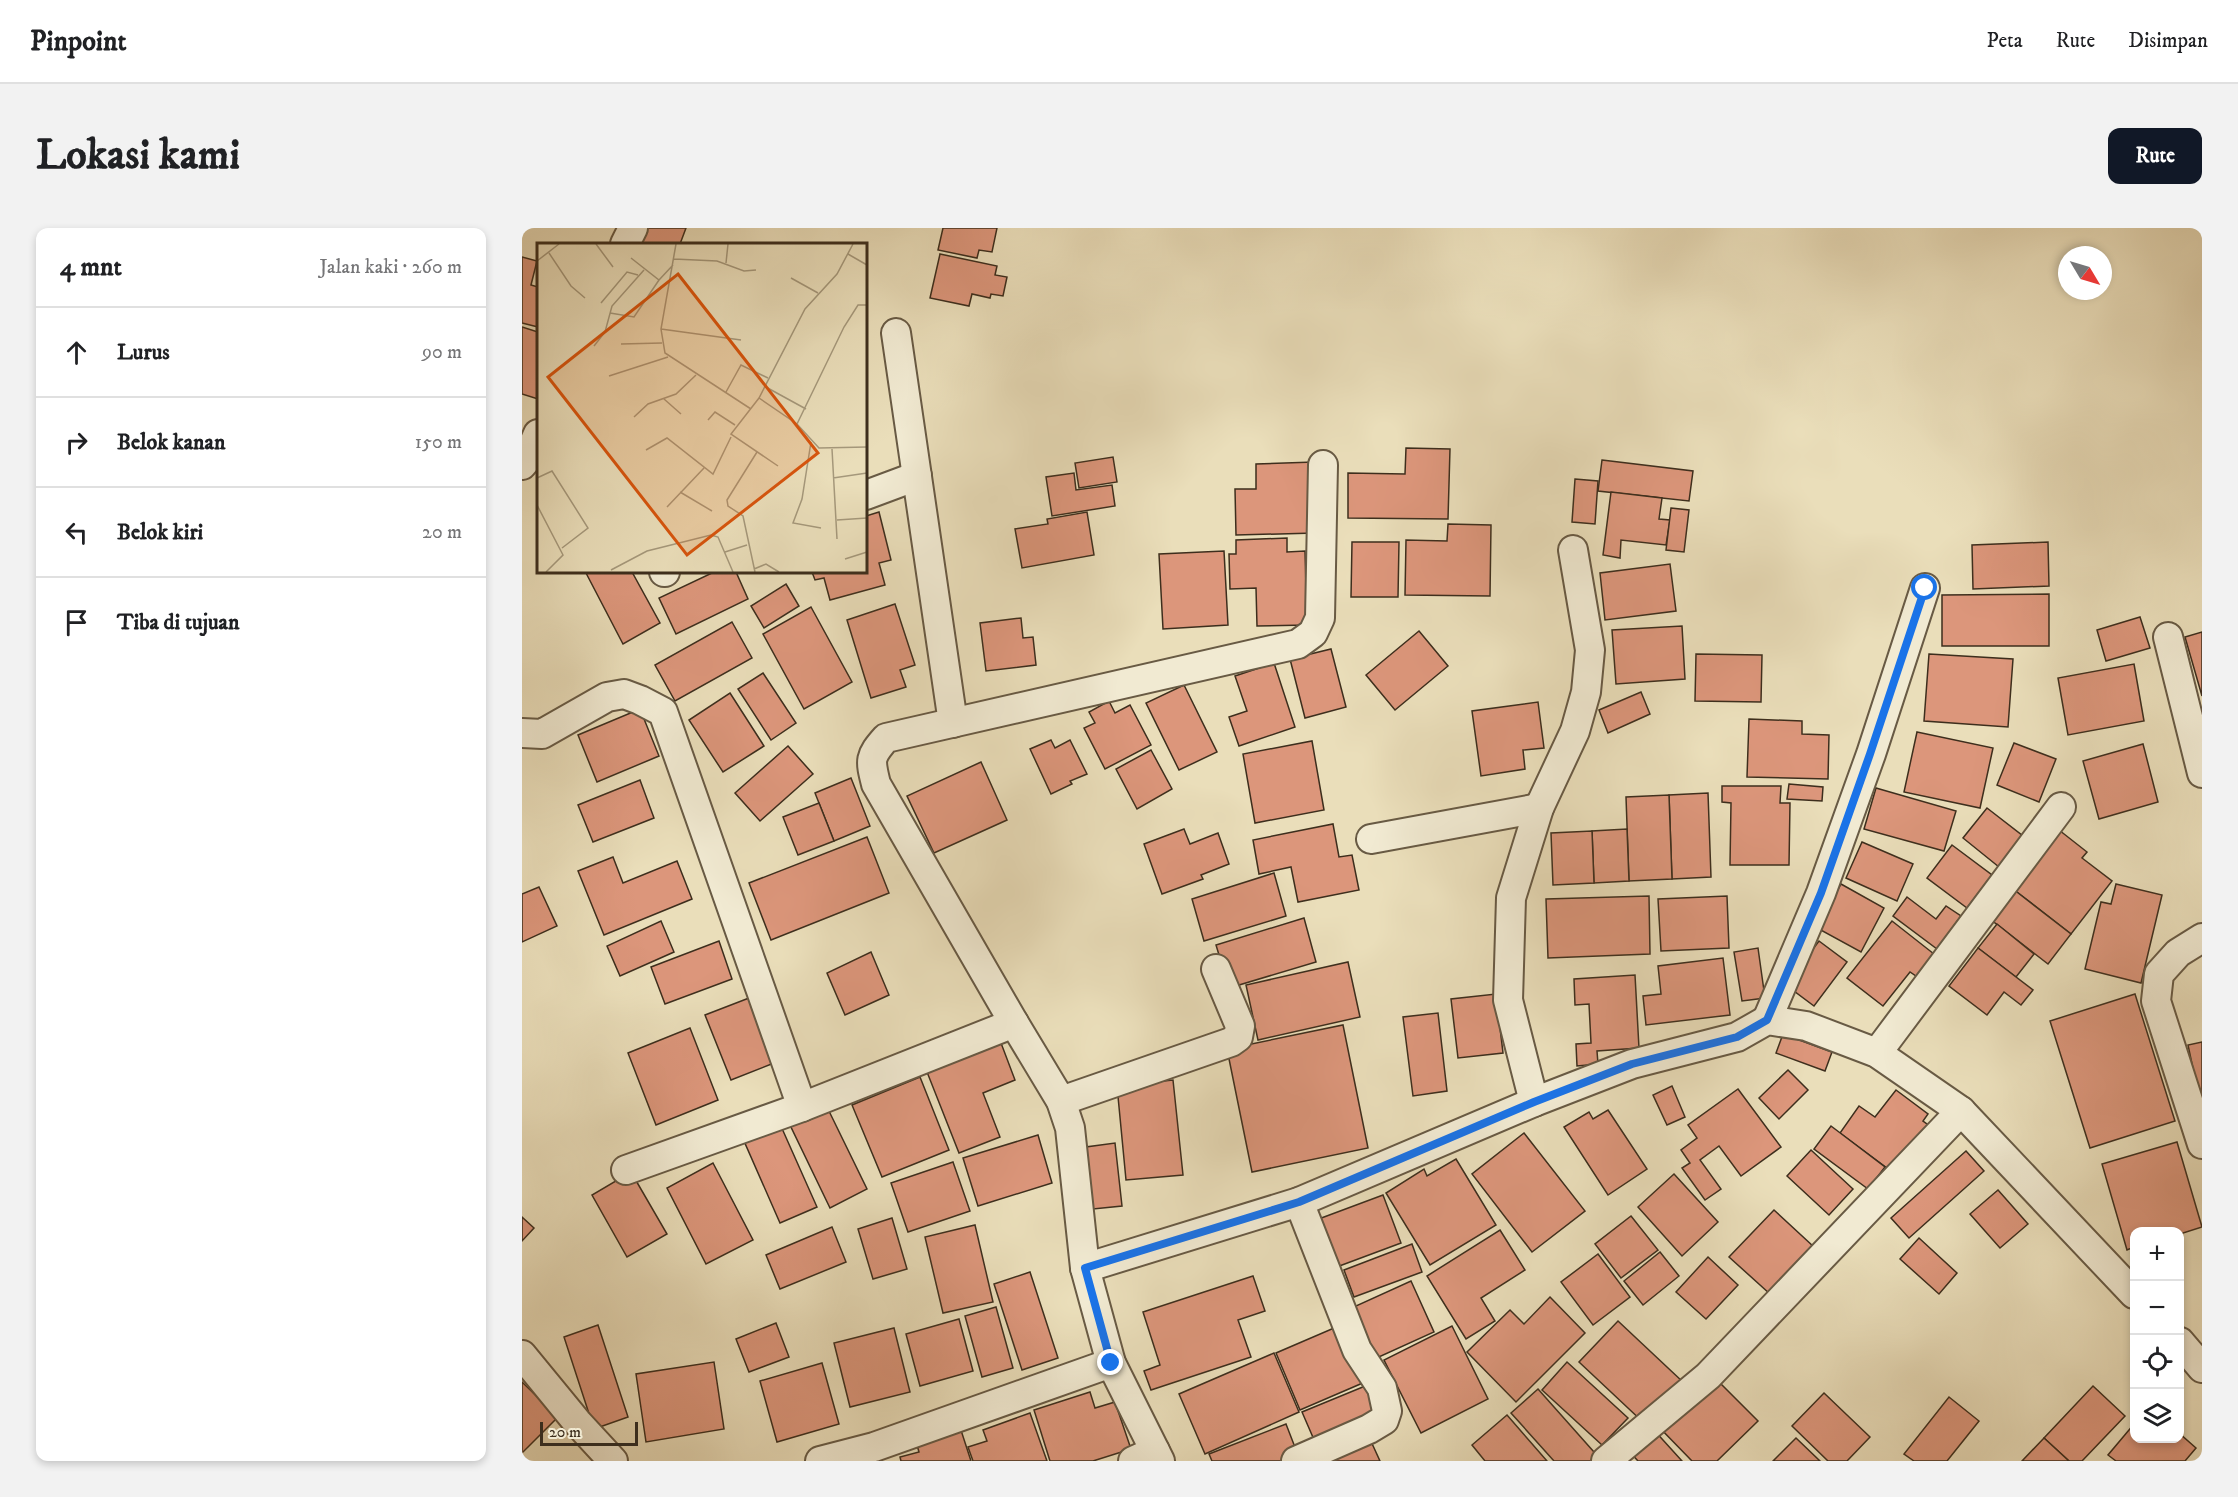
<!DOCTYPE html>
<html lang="id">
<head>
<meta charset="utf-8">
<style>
	body { margin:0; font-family:"IM FELL DW Pica",serif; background:#f2f2f2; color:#202124 }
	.controls { position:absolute; right:18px; bottom:18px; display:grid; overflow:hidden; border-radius:12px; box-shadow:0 3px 9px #0003 }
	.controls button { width:54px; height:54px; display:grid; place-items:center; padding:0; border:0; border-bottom:2px solid #e0e0e0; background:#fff; color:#202124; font:30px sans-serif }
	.compass { position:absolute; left:1536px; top:18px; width:54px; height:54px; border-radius:50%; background:#fff; box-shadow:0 3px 9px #0003; rotate:128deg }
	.scale { position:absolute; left:18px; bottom:15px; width:98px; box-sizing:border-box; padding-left:6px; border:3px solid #3d2e1d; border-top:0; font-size:16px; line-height:21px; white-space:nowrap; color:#3d2e1d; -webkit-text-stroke:4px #f1ead2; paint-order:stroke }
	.stop { position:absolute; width:18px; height:18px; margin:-14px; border:4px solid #1a73e8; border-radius:50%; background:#fff }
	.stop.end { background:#1a73e8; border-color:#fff; box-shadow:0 2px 6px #0008 }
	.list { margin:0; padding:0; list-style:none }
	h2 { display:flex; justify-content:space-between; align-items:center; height:78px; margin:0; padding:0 24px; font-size:26px }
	h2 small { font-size:20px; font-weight:400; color:#757577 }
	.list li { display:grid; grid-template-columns:39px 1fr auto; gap:18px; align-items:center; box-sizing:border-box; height:90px; padding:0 24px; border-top:2px solid #e0e0e0 }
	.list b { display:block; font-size:22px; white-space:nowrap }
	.list em { font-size:20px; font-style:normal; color:#757577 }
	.icon { flex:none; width:33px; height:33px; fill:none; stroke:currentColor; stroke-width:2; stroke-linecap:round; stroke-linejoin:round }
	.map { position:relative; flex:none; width:1680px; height:1233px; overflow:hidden; border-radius:12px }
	header { display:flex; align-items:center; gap:36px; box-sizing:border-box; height:84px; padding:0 30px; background:#fff; border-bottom:2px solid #e0e0e0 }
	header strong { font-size:28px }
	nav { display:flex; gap:33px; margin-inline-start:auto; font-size:21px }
	.intro { display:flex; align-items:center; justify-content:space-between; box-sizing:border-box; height:144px; padding:0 36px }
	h1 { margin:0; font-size:42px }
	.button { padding:15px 27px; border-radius:12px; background:#111827; color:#fff; font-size:21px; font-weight:700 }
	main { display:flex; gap:36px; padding:0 36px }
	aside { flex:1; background:#fff; border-radius:12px; box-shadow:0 3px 9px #0003 }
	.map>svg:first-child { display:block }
	.building { fill:#dc967b; stroke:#3d2e1d; stroke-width:1.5 }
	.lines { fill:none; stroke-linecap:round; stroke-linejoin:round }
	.street-casing { stroke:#685a44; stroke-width:32 }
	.street { stroke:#f1ead2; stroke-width:28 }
	.route { stroke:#1a73e8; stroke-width:8 }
	.inset-road { fill:none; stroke:#a5987b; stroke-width:1.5 }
	.view { fill:#d7550e; fill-opacity:0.15; stroke:#d7550e; stroke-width:3 }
	.inset-edge { fill:none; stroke:#3d2e1d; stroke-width:3 }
</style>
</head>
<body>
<header>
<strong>Pinpoint</strong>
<nav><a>Peta</a><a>Rute</a><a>Disimpan</a></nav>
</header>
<div class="intro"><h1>Lokasi kami</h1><a class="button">Rute</a></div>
<main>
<aside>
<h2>4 mnt<small>Jalan kaki · 260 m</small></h2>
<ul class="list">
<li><svg class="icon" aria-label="ahead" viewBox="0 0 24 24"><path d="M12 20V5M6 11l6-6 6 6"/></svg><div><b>Lurus</b></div><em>90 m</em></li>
<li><svg class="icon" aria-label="right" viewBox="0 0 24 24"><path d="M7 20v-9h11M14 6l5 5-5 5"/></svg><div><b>Belok kanan</b></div><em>150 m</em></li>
<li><svg class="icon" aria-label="left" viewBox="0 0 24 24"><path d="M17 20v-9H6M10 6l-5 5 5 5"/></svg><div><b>Belok kiri</b></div><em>20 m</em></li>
<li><svg class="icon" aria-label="arrive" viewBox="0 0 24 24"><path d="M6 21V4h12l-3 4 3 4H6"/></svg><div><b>Tiba di tujuan</b></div></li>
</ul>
</aside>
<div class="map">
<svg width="1680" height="1233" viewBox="0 0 1680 1233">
	<rect width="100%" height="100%" fill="#eadeba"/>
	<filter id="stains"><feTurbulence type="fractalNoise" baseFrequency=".00333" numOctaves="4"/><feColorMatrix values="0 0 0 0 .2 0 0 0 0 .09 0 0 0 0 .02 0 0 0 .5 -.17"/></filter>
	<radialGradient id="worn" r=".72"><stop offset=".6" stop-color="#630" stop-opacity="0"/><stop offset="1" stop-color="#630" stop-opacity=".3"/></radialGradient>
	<g class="building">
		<polygon points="120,0 164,0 158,16 115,16"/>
		<polygon points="421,0 475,0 470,24 457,22 455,30 416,22"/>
		<polygon points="418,26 475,38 473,47 485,49 481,68 469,66 468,70 450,66 447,78 408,70"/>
		<polygon points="0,29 15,33 9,57 16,59 16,99 0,95"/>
		<polygon points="0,99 16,104 16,171 0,166"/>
		<polygon points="884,220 928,221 926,291 826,290 826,245 883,246"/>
		<polygon points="591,229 595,254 557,260 553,235"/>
		<polygon points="1080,232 1171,243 1167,273 1076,263"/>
		<polygon points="792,234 793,305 714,307 713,261 734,261 734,236"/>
		<polygon points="552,245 554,262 590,257 593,278 530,288 524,249"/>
		<polygon points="1053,251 1076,253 1073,296 1050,294"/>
		<polygon points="1089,264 1140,270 1137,291 1148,292 1144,317 1099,312 1098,330 1081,327"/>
		<polygon points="1149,280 1167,282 1162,324 1144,322"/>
		<polygon points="357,284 369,332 357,335 363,357 308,372 302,350 293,352 290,344 344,344 344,288"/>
		<polygon points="565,284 572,327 500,340 493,301 526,296 525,291"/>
		<polygon points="926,296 969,297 968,368 883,367 884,312 925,313"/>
		<polygon points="765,310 765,324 783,323 785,397 735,398 734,360 708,361 707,326 714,326 714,312"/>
		<polygon points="830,314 877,314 876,369 829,369"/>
		<polygon points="1526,314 1527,358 1451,361 1450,317"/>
		<polygon points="702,323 706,397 641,401 637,326"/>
		<polygon points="1148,336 1154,383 1083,392 1078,345"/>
		<polygon points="67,344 110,344 138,395 101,416 64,345"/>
		<polygon points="192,344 214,344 226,371 154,406 137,370"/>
		<polygon points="264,356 277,378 242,400 229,378"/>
		<polygon points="1527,366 1527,418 1420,418 1420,367"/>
		<polygon points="373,376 393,437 378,442 384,459 349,470 325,392"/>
		<polygon points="289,379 330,454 282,481 241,406"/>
		<polygon points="1618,389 1628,420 1584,433 1575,402"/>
		<polygon points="499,390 501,410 511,409 514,437 464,443 458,395"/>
		<polygon points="210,394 230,430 153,473 133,437"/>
		<polygon points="1160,398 1163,451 1094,456 1090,402"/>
		<polygon points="897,403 926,438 873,482 844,447"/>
		<polygon points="1680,404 1680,468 1663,409"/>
		<polygon points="809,421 824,479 783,490 768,431"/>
		<polygon points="1174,426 1240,427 1239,474 1173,473"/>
		<polygon points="1407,426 1491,431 1486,499 1402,493"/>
		<polygon points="752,435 773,499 717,518 707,489 725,483 713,448"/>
		<polygon points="1612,436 1622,493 1546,507 1536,450"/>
		<polygon points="241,445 274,495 249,512 216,461"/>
		<polygon points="662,457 695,524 657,542 624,475"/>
		<polygon points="1119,464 1128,486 1086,505 1077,482"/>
		<polygon points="208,465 242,518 201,544 167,492"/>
		<polygon points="587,473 593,485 608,477 629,517 583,541 562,500 573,495 567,484"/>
		<polygon points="1016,474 1022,520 1001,522 1003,541 959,548 950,483"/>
		<polygon points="118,481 137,528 75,554 56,507"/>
		<polygon points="1227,491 1280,493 1280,506 1307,507 1306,551 1225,549"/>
		<polygon points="1395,504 1471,520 1458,580 1382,564"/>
		<polygon points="529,512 533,520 548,512 565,546 548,553 550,556 529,566 508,521"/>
		<polygon points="790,513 802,582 733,595 721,526"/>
		<polygon points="1492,515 1534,531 1517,574 1475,557"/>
		<polygon points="1621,516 1636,574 1577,591 1561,533"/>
		<polygon points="266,518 291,546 238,593 213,565"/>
		<polygon points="629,522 650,561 615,581 594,541"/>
		<polygon points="459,534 485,592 412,625 385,568"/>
		<polygon points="329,550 348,598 312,613 293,565"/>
		<polygon points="118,552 132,590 71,614 56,577"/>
		<polygon points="1267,556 1301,559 1300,573 1265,571"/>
		<polygon points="1200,558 1259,558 1258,575 1268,575 1267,637 1208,637 1209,575 1200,574"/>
		<polygon points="1354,560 1434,583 1422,623 1342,601"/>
		<polygon points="1186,565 1189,649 1150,651 1147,567"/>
		<polygon points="1147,567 1150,651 1107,653 1104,569"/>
		<polygon points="297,575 312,613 276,627 261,589"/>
		<polygon points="1465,580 1501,608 1477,639 1441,610"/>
		<polygon points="811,596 817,629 830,627 837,662 776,674 769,639 737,646 731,612"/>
		<polygon points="662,601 668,616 696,605 707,636 679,647 681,651 640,666 622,616"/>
		<polygon points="1105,601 1107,653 1072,655 1070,603"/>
		<polygon points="1537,602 1565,624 1560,630 1590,653 1549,706 1491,661"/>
		<polygon points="1070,603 1072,655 1031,657 1029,605"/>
		<polygon points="345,609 367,665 249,712 227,655"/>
		<polygon points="1340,614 1391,636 1375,673 1324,650"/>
		<polygon points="1430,617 1470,647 1445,680 1405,650"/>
		<polygon points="91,629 101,655 155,633 170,671 82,707 56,643"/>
		<polygon points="752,645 764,688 682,713 670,671"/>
		<polygon points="1319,656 1362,680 1339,724 1295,700"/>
		<polygon points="1594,656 1640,667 1619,755 1563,741 1579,674 1589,676"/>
		<polygon points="17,659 35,698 0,714 0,666"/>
		<polygon points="1491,661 1549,706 1526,736 1468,691"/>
		<polygon points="1127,668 1128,726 1026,730 1024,671"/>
		<polygon points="1205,668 1207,720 1139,723 1136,671"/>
		<polygon points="1385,669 1414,691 1424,678 1439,688 1415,721 1371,688"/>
		<polygon points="782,690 794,734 707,760 694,717"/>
		<polygon points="139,693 152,724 98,748 85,718"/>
		<polygon points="1370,693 1412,726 1394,748 1388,744 1361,778 1325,750"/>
		<polygon points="1475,696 1512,726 1494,749 1456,720"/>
		<polygon points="197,713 210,751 143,776 129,739"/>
		<polygon points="1297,713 1325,734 1292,778 1264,757"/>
		<polygon points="1236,720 1243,770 1220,773 1212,724"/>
		<polygon points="1456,720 1511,762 1499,777 1482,764 1465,787 1427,758"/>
		<polygon points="349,724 367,767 323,787 305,745"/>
		<polygon points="1201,730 1208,787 1124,797 1121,768 1139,766 1136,738"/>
		<polygon points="826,734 838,789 736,812 724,757"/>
		<polygon points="1113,747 1117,820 1075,823 1076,836 1055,838 1054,816 1069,815 1067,776 1053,777 1052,751"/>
		<polygon points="974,766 981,825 936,830 929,771"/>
		<polygon points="1613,766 1653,893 1568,920 1528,793"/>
		<polygon points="227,770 252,835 209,852 183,787"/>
		<polygon points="916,785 925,863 891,868 881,789"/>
		<polygon points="821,797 846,920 730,944 705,821"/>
		<polygon points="168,800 196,872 134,897 106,825"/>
		<polygon points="1261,806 1310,824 1303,843 1254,825"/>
		<polygon points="1680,814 1680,869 1677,869 1666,817"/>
		<polygon points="479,815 493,852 461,865 478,909 437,925 405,844"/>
		<polygon points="1266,842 1286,862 1257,891 1237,870"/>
		<polygon points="398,849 427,922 360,949 330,877"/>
		<polygon points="651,852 661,947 604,952 595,858"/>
		<polygon points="1150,858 1163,889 1145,897 1131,867"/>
		<polygon points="1216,861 1259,919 1219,948 1197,918 1178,932 1199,961 1183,972 1160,940 1168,935 1159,922 1175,910 1166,897"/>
		<polygon points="1374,862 1406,886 1401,893 1409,899 1373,946 1318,905 1337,878 1353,889"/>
		<polygon points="305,879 345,961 308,980 268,897"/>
		<polygon points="1086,882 1125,941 1086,967 1042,899 1067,884 1071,891"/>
		<polygon points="258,896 295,979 258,995 222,913"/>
		<polygon points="1309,898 1363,939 1346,961 1292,921"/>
		<polygon points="1002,905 1063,983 1010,1024 950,946"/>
		<polygon points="516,907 530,955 456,978 441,930"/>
		<polygon points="1655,914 1680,999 1658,1006 1658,1004 1612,1004 1612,1019 1605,1022 1580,936"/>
		<polygon points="593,915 600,978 571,981 564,919"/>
		<polygon points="1289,922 1331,961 1307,987 1265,948"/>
		<polygon points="1444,923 1462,943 1387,1010 1369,990"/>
		<polygon points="934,931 974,997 908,1037 864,965 902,941 905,948"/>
		<polygon points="431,934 448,983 386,1004 369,955"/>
		<polygon points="191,935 231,1012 184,1036 145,960"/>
		<polygon points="109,944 145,1006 105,1029 70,967"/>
		<polygon points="1152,946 1196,994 1160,1028 1116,979"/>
		<polygon points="1476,962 1506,996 1478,1020 1448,986"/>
		<polygon points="861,967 879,1015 812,1040 794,992"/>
		<polygon points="1252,982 1292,1019 1248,1066 1207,1029"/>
		<polygon points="1109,988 1136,1022 1099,1050 1073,1016"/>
		<polygon points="0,989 12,1000 0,1013"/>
		<polygon points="370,990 385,1041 351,1051 336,1001"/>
		<polygon points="453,997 471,1074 421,1085 403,1009"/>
		<polygon points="310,999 324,1034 258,1061 244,1027"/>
		<polygon points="978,1002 1003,1042 959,1070 973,1093 944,1111 905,1048"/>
		<polygon points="1397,1010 1435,1045 1417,1066 1378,1031"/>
		<polygon points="890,1016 900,1044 832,1069 822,1042"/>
		<polygon points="1138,1024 1157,1048 1121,1077 1102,1053"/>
		<polygon points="1076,1026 1108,1069 1071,1097 1039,1054"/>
		<polygon points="1186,1029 1216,1057 1184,1091 1154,1064"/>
		<polygon points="508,1044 536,1130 500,1142 472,1056"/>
		<polygon points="731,1048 743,1083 716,1092 729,1129 629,1162 622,1143 638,1137 621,1084"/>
		<polygon points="889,1053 912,1104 848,1133 825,1082"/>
		<polygon points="1028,1069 1063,1105 994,1174 945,1124 988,1082 1002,1096"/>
		<polygon points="474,1079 491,1140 460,1149 443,1088"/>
		<polygon points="437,1091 451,1143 398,1158 384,1106"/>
		<polygon points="1096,1093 1162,1155 1123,1196 1057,1134"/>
		<polygon points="254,1095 267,1129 227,1144 214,1111"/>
		<polygon points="76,1097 106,1189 72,1201 42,1109"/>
		<polygon points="819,1097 843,1154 778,1182 754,1125"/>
		<polygon points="930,1098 966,1171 899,1205 862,1132"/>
		<polygon points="372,1100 388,1164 328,1179 312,1115"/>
		<polygon points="752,1125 777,1184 683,1226 657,1166"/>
		<polygon points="192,1134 202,1201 124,1214 114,1146"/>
		<polygon points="1045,1134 1106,1190 1080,1217 1020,1162"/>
		<polygon points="300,1135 317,1196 255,1214 238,1153"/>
		<polygon points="1195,1152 1236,1193 1195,1233 1170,1233 1136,1198"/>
		<polygon points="0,1154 36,1189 0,1225"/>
		<polygon points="848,1156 860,1186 793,1214 780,1184"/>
		<polygon points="1571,1158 1603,1188 1560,1233 1547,1233 1522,1210"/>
		<polygon points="1016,1161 1080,1233 1032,1233 989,1185"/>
		<polygon points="568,1164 573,1180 593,1174 609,1221 571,1233 528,1233 512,1182"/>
		<polygon points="1302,1165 1348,1209 1325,1233 1306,1233 1270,1198"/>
		<polygon points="1427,1169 1457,1193 1425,1233 1392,1233 1382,1226"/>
		<polygon points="508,1185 525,1233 451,1233 446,1219 465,1213 461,1202"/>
		<polygon points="985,1187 1025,1233 963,1233 950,1217"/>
		<polygon points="436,1193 449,1233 379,1233 378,1229 397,1224 392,1207"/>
		<polygon points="764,1196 776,1227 762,1233 690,1233 687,1226"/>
		<polygon points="1612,1196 1612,1210 1658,1210 1658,1206 1674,1220 1663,1233 1594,1233 1586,1227"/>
		<polygon points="1131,1201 1160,1233 1116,1233 1107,1223"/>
		<polygon points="847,1209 858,1233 792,1233"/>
		<polygon points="1274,1210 1298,1233 1251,1233"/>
		<polygon points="1522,1210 1547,1233 1500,1233"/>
	</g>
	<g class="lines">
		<defs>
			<g id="street">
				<polyline points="103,16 111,0"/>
				<polyline points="374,105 431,495"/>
				<polyline points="0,237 5,231 16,206"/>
				<polyline points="344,267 395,248"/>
				<polyline points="142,344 143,344"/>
				<polyline points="1646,409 1680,545"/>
				<polyline points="0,505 20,506 85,469 102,466 118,472 141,484 280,879"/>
				<polyline points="849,611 1017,580"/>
				<polyline points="1680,710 1656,725 1637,746 1634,773 1680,916"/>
				<polyline points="1245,792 1299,665 1349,526 1403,360"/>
				<path d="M492,795L354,556C348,532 347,529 364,510L776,416L791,405L798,390L801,237"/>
				<polyline points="1355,825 1539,579"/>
				<polyline points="539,873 709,814 716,809 718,798 694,741"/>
				<polyline points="1012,874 986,772 989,670 1017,580 1053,503 1064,464 1068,422 1051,322"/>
				<polyline points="104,942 280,879 492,795 539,873 548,900 563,1040 589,1135 638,1233"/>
				<polyline points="563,1040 777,974 1012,874 1110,836 1215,809 1245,792 1284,798 1355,825 1439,883 1612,1066"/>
				<polyline points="1658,1114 1680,1140"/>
				<polyline points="0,1127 55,1194 91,1233"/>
				<polyline points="298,1233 352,1219 589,1135"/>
				<polyline points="611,1233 633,1223"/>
				<polyline points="774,1233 847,1201 862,1192 865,1183 860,1160 835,1122 777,974"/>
				<polyline points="1084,1233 1186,1148 1439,883"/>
			</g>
		</defs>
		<use href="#street" class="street-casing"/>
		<use href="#street" class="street"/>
	</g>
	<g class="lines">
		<polyline class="route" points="589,1135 563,1040 777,974 1012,874 1110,836 1215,809 1245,792 1299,665 1348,526 1403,360"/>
	</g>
	<g transform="translate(15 15)">
		<rect width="330" height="330" fill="#eadeba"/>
		<path class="inset-road" d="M59,1L76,24M139,1L124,86L128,110L214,166M12,10L34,43L48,55M311,11L330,22M94,15L122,37L136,22M137,16L180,18L207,28L219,27M0,18L22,1M189,20L191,1M254,35L281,50M64,60L90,29L101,32M73,70L97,74L122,37M124,86L204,97M84,101L125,100M57,103L68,89L75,63L107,27M72,133L131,114M227,143L269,166M189,149L204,122L231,135M222,155L260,181L282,205L330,204M127,156L144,171M97,174L111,161L139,151L159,132M171,177L178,169L198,182M260,181L307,84L321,62H330M274,199L265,256L256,280L284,285M295,206L300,296M109,207L130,195L176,231L194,194M241,223L194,191L222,155L268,66L300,31L316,1M0,235L15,228L51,285L25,305M296,235L330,230M143,249L175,268M0,262L26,312L9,329M130,264L167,225M300,277L330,275M188,309L210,302M308,316L330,309M217,326L229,321L242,329M74,327L110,308L174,292L181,294L196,329M218,329L206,273L191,263L190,257L220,209"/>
		<path class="view" d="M141,31L281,210L150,312L11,134Z"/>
		<rect width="330" height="330" class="inset-edge"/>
	</g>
	<rect width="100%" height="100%" filter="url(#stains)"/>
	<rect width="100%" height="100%" fill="url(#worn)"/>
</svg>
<div class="controls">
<button>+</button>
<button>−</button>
<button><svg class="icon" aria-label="locate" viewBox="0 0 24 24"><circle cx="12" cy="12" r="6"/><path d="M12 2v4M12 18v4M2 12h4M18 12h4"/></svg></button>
<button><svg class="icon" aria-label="layers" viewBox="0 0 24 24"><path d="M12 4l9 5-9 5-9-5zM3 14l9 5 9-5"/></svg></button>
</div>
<svg class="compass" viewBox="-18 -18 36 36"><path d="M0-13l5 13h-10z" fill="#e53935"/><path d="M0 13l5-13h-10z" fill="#757577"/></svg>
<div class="scale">20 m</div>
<div class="stop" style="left:1403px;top:360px"></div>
<div class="stop end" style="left:589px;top:1135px"></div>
</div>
</main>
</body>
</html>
